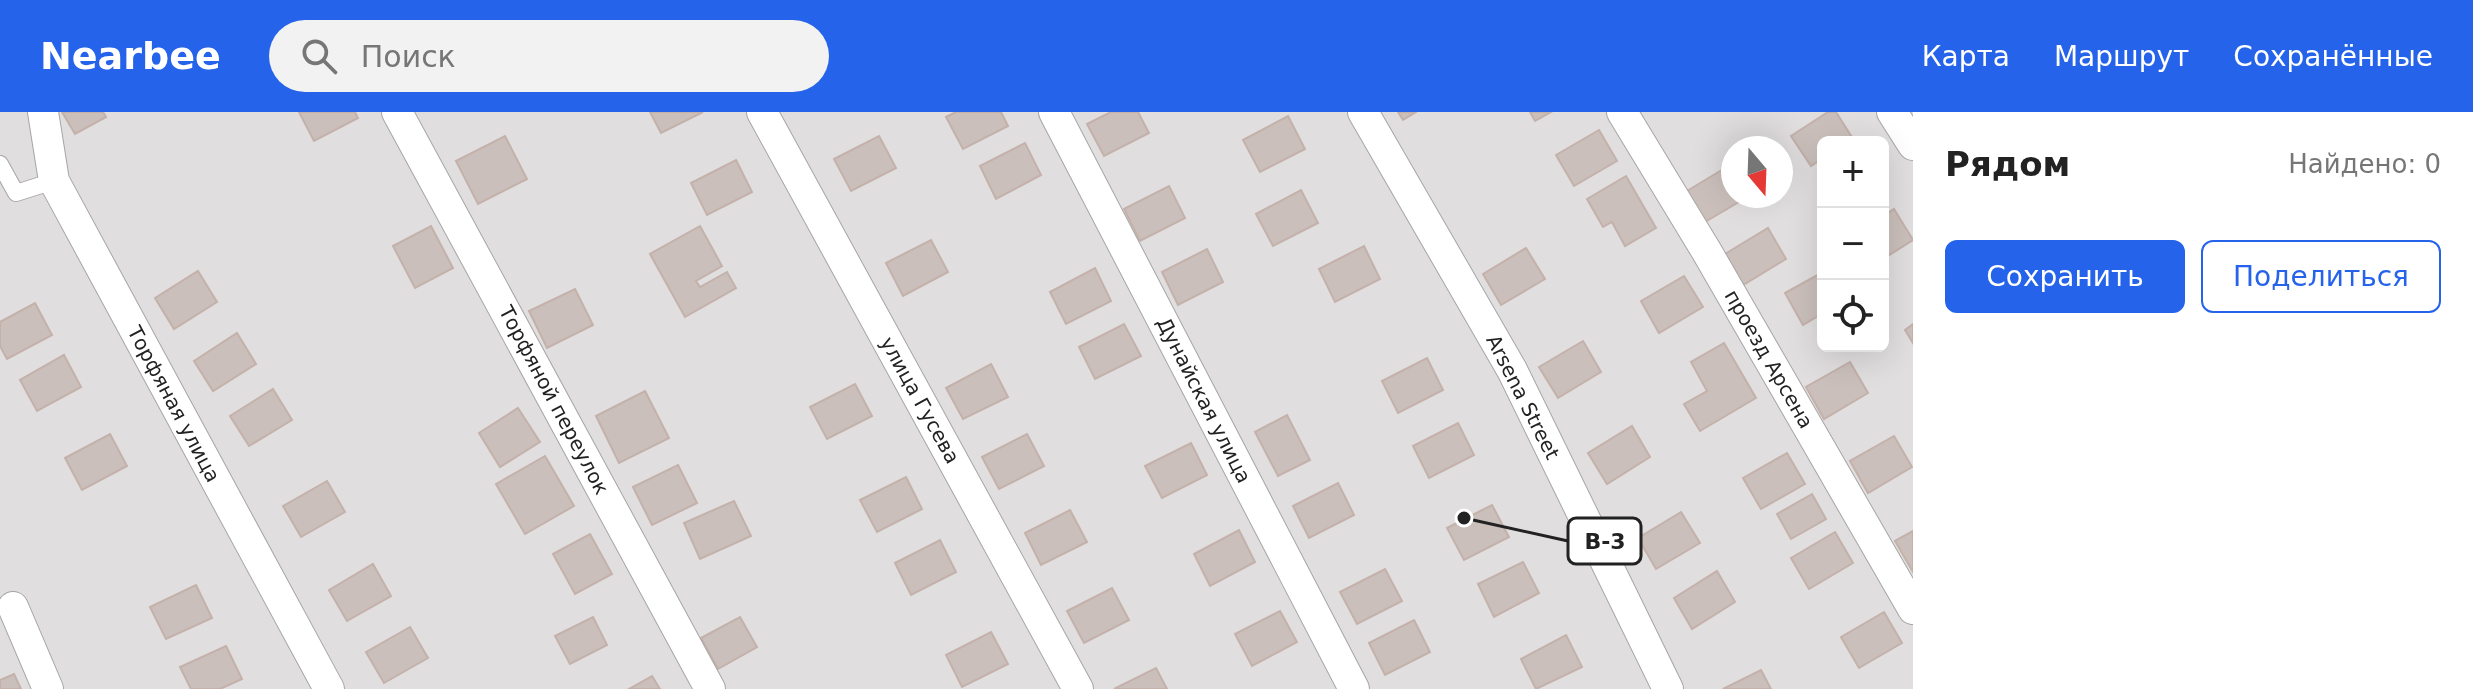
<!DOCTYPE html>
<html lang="ru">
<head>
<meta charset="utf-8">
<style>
	body { margin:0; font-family:"DejaVu Sans",sans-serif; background:#f2f2f2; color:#222 }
	.controls { position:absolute; right:24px; top:24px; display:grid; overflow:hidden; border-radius:12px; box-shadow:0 8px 32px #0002 }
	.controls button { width:72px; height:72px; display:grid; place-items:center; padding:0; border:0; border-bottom:2px solid #e0e0e0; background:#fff; color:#222; font:40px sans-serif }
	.compass { position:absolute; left:1721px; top:24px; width:72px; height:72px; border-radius:50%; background:#fff; box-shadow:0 8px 32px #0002; rotate:161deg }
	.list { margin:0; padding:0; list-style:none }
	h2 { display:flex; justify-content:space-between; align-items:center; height:104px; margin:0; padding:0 32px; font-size:34px }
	h2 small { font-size:26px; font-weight:400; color:#767676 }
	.actions { display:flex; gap:16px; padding:24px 32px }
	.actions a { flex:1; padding:18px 0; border:2px solid #2563eb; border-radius:12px; text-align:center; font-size:28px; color:#2563eb }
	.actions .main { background:#2563eb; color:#fff }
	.icon { flex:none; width:44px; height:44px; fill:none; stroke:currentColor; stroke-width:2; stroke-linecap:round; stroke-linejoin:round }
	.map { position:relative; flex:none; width:1913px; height:577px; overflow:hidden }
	header { display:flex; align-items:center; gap:48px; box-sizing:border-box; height:112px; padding:0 40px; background:#2563eb; color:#fff }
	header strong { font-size:38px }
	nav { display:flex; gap:44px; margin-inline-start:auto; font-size:28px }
	.search { width:560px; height:72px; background:#f2f2f2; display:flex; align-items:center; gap:20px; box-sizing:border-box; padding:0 28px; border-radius:44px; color:#767676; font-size:30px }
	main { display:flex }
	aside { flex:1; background:#fff }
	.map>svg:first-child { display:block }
	.residential { fill:#e0dedf; fill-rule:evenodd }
	.building { fill:#cabfbb; stroke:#c4b1aa; stroke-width:2 }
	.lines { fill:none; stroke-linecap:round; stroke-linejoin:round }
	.lane-casing { stroke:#a6a6a6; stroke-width:18 }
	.street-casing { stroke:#a6a6a6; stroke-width:32 }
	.lane { stroke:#fff; stroke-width:16 }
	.street { stroke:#fff; stroke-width:30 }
	.labels { text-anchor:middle; stroke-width:6; stroke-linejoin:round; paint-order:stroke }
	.street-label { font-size:20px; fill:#222; stroke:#fff }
	.leader { fill:none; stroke:#222; stroke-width:3 }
	.callout-dot { fill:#222; stroke:#fff; stroke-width:3 }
	.callout { fill:#fff; stroke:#222; stroke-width:3 }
	.callout-label { font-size:22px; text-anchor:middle; font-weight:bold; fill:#222 }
</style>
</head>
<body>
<header>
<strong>Nearbee</strong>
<div class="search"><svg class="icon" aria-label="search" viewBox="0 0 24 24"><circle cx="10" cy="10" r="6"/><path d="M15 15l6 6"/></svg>Поиск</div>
<nav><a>Карта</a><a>Маршрут</a><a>Сохранённые</a></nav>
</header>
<main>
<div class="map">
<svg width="1913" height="577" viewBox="0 0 1913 577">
	<rect width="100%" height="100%" fill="#f2ede8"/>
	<path class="residential" d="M0,0H1913V577H0ZM1823,30H1883V234H1823ZM1733,36H1781V84H1733Z"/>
	<g class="building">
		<polygon points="62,0 103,0 106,5 75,22"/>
		<polygon points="299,0 355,0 358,6 314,29"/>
		<polygon points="650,0 703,0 661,21"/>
		<polygon points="956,0 1001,0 1008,14 963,37 946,5"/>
		<polygon points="1111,0 1138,0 1149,21 1104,44 1087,12"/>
		<polygon points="1398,0 1416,0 1403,8"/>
		<polygon points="1530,0 1551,0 1535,9"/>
		<polygon points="1828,0 1836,0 1853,27 1848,30 1823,30 1823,46 1811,54 1791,24"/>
		<polygon points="1288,4 1305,37 1260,60 1243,28"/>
		<polygon points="1599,18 1617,49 1574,74 1556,43"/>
		<polygon points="505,24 527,67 478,92 456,49"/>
		<polygon points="879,24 896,56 851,79 834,47"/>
		<polygon points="1025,31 1041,63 996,87 980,54"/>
		<polygon points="736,48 752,80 707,103 691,71"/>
		<polygon points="1730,53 1733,57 1733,84 1749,84 1705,110 1687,79"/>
		<polygon points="1626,64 1656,116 1625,134 1612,110 1603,115 1587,87"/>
		<polygon points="1169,74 1185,106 1140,129 1124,97"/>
		<polygon points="1301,78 1318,111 1273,134 1256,102"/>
		<polygon points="1894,97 1913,128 1883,147 1883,104"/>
		<polygon points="431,114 453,156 415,176 393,134"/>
		<polygon points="700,114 722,154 696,169 700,175 727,160 736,176 685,205 650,142"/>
		<polygon points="1768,116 1786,147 1743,173 1725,142"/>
		<polygon points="931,128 948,160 903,184 886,151"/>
		<polygon points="1364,134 1380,167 1335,190 1319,157"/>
		<polygon points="1526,136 1545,167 1501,193 1483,162"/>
		<polygon points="1207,137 1223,170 1178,193 1162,160"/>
		<polygon points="1095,156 1111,189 1066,212 1050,180"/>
		<polygon points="198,159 217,190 174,217 155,186"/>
		<polygon points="1823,160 1823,201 1803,213 1785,181"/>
		<polygon points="1684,164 1703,195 1659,221 1641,189"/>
		<polygon points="575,177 593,213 547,236 529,199"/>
		<polygon points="35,191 52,223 7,247 0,234 0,210"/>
		<polygon points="1124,212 1141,244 1095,267 1079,235"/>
		<polygon points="1913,212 1913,231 1905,218"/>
		<polygon points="237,221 256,252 213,279 194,249"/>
		<polygon points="1583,229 1601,260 1558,286 1539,255"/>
		<polygon points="1724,231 1756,286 1700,319 1684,292 1707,279 1691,250"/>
		<polygon points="64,243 81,275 37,299 20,268"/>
		<polygon points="1427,246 1443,278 1398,301 1382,269"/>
		<polygon points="1850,250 1868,281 1824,307 1806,275"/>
		<polygon points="991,252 1008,285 963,307 946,276"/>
		<polygon points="855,272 872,304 827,327 810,295"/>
		<polygon points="273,277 292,308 249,334 230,304"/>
		<polygon points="645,279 669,326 619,351 596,304"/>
		<polygon points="518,296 540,330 500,355 479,321"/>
		<polygon points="1287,303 1310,348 1278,364 1255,320"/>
		<polygon points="1458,311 1474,343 1429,366 1413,334"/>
		<polygon points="1632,314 1650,345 1607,372 1588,341"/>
		<polygon points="110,322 127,354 82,378 65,346"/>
		<polygon points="1027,322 1044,354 999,377 982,345"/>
		<polygon points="1894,324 1912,355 1868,381 1850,349"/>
		<polygon points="1191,331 1207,363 1162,386 1145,354"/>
		<polygon points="1787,341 1805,372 1761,397 1743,366"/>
		<polygon points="545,344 574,394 525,422 496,372"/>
		<polygon points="678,353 697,391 652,413 633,375"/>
		<polygon points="906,365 922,397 877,420 860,388"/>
		<polygon points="327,369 345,400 301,425 283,394"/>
		<polygon points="1338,371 1354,403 1309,426 1293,394"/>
		<polygon points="1812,382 1826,407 1791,427 1777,402"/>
		<polygon points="734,389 751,424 700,447 684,411"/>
		<polygon points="1492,393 1509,425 1464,448 1447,416"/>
		<polygon points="1070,398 1087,430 1041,453 1025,421"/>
		<polygon points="1681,400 1700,431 1656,457 1638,426"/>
		<polygon points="1239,418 1255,450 1210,474 1194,442"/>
		<polygon points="1913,419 1913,460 1895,429"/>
		<polygon points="1835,420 1853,451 1809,477 1791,446"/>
		<polygon points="590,422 612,462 575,482 553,442"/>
		<polygon points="940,428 956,460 911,483 895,451"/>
		<polygon points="1523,450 1539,481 1494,505 1478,472"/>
		<polygon points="373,452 391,484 347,509 329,478"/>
		<polygon points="1385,457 1402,489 1357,512 1340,480"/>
		<polygon points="1717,459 1735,490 1692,517 1674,486"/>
		<polygon points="196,473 212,506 166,527 150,495"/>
		<polygon points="1112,476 1129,508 1084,531 1067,499"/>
		<polygon points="1280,499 1297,530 1252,554 1235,522"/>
		<polygon points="1884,500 1902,531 1859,556 1841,525"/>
		<polygon points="593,505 607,533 570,552 555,524"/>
		<polygon points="740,505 757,535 718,557 701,526"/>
		<polygon points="1414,508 1430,540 1385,563 1369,531"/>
		<polygon points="410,515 428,546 384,571 366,540"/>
		<polygon points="991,520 1008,552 962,575 946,543"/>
		<polygon points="1566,523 1582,555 1536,577 1521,547"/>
		<polygon points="226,534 242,567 220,577 191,577 180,555"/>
		<polygon points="1156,556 1167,577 1114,577"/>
		<polygon points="1761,558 1771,577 1723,577"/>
		<polygon points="14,562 21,577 0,577 0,568"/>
		<polygon points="652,564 660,577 629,577"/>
	</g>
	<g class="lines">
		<defs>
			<polyline id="lane" points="0,52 16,81 54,69"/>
			<g id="street">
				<polyline points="43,0 54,69 329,577"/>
				<polyline points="397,0 710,577"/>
				<polyline points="762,0 1078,577"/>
				<polyline points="1054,0 1354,577"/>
				<polyline points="1363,0 1512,258 1668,577"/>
				<polyline points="1622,0 1707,140 1913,497"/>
				<polyline points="1892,0 1913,33"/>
				<polyline points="13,495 48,577"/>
			</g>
		</defs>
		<use href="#lane" class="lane-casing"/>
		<use href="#street" class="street-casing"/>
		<use href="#lane" class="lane"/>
		<use href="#street" class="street"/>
	</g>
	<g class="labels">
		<g class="street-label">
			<text transform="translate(1769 247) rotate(60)" y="7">проезд Арсена</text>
			<text transform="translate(1523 285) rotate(63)" y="7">Arsena Street</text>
			<text transform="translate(554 288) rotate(62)" y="7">Торфяной переулок</text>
			<text transform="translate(920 288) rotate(61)" y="7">улица Гусева</text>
			<text transform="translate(1204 288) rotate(63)" y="7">Дунайская улица</text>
			<text transform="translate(174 292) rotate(62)" y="7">Торфяная улица</text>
		</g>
	</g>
	<path class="leader" d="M1464 406L1568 429"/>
	<circle class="callout-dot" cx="1464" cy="406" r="8"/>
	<rect class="callout" x="1568" y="406" width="73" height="46" rx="8"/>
	<g class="callout-label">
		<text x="1605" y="437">В-3</text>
	</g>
</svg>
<div class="controls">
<button>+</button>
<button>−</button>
<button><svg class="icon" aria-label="locate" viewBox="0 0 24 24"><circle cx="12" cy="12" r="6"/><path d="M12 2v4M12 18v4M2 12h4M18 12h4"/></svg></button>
</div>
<svg class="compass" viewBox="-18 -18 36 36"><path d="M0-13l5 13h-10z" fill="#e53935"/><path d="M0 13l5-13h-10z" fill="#767676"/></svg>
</div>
<aside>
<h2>Рядом<small>Найдено: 0</small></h2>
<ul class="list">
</ul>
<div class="actions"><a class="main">Сохранить</a><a>Поделиться</a></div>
</aside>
</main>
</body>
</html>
